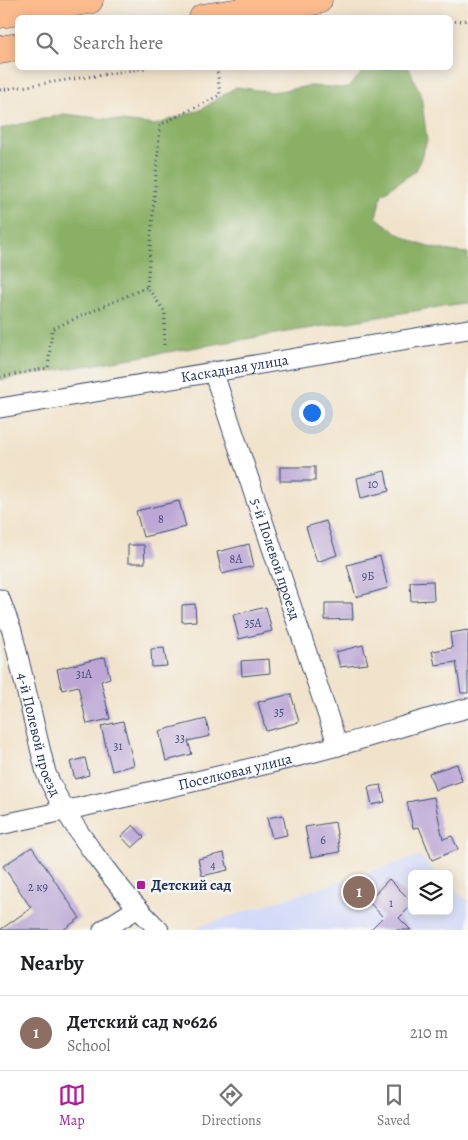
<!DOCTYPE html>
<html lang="en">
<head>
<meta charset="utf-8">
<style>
	body { margin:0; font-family:Alegreya,serif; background:#f2f2f2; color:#202124 }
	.controls { position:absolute; right:15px; bottom:15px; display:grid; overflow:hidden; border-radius:8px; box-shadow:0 2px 12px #0003 }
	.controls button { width:45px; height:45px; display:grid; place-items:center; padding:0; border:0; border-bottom:1px solid #e0e0e0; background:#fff; color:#202124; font:25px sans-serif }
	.you { position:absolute; left:311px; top:412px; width:18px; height:18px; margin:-12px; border:4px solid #fff; border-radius:50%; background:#1a73e8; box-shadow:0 0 0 8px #1a73e833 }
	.badge { display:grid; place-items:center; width:32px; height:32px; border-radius:50%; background:#b5179e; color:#fff; font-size:16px; font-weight:700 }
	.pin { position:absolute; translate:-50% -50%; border:2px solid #fff; box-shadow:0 1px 5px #0006 }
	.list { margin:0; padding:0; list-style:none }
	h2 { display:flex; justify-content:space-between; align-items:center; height:65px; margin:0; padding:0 20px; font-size:21px }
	h2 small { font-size:16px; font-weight:400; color:#757577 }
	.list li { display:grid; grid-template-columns:32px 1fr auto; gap:15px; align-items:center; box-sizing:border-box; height:75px; padding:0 20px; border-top:1px solid #e0e0e0 }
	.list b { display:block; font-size:19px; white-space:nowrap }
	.list p { margin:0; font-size:16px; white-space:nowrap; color:#757577 }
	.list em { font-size:16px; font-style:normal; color:#757577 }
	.icon { flex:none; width:28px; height:28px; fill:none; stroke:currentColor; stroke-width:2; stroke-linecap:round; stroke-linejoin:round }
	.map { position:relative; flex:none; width:468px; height:930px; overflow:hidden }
	.search { position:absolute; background:#fff; box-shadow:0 2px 12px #0003; left:15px; right:15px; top:15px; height:55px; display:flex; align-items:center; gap:12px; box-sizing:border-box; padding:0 18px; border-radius:8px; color:#757577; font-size:19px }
	.sheet { height:140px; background:#fff }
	nav { display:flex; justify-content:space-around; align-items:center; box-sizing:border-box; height:70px; border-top:1px solid #e0e0e0; background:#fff; font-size:14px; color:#757577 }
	nav a { display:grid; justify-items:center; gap:2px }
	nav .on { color:#b5179e }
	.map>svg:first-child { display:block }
	.built { fill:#d2d9f9 }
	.forest { fill:#8ab066; stroke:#527062 }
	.building { fill:#bca7d5 }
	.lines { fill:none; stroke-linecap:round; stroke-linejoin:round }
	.minor-casing { stroke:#3b4a6e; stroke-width:21 }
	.highway-casing { stroke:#3b4a6e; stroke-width:29 }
	.path { stroke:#3b4a6e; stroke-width:3; stroke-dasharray:1 4; stroke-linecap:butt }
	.minor { stroke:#fff; stroke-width:19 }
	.highway { stroke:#fbbb8d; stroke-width:28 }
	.poi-dot { fill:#b5179e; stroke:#f6f6f2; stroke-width:2 }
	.labels { text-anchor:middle; stroke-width:5; stroke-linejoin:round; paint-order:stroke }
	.number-label { font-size:12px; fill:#434d7c }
	.street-label { font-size:15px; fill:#1b2f5e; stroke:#f6f6f2 }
	.poi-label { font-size:15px; font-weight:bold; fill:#1b2f5e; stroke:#f6f6f2; text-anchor:start }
</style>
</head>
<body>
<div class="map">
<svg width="468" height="930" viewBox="0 0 468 930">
	<rect width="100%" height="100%" fill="#f6f6f2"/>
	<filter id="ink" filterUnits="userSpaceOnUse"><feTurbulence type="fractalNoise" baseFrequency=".02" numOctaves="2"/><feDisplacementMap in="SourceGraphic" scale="10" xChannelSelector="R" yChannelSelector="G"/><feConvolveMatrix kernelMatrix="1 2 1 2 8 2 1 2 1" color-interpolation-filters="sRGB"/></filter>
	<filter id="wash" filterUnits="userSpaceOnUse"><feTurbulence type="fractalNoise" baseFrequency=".0096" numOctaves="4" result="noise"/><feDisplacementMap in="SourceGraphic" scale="20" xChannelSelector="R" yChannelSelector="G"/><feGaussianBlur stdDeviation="1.12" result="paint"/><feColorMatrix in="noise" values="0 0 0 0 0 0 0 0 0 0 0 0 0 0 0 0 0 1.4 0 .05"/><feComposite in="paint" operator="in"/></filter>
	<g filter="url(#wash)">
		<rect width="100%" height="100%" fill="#f1e3cb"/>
		<polygon class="built" points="419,856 438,874 412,874 412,911 449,911 449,884 468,901 468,930 200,930 197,927"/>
		<path class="forest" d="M367,68H409L421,95L427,141L416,171L382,193L376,217C410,244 425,249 468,253V302L0,380V129L64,114L155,125L202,109L236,87L272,92L310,86L347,88Z"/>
		<g id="blocks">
			<g class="building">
				<rect x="280" y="467" width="35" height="14"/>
				<polygon points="385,471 389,491 361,498 357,478"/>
				<polygon points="179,501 186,527 143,537 136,511"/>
				<polygon points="326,521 337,555 317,562 306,527"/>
				<polygon points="249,544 254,566 222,574 217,552"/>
				<polygon points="128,545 144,545 145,563 128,563"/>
				<polygon points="380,556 388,588 356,597 347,565"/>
				<polygon points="433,581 434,600 411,601 410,582"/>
				<polygon points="325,603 352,603 353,619 325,620"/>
				<polygon points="195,604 196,621 182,622 182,605"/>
				<polygon points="266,607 272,631 239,639 233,615"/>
				<polygon points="468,630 468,693 461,693 456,662 435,665 432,651 452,648 450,633"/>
				<polygon points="363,645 368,664 340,667 336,652"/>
				<polygon points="164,648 167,666 152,667 151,649"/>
				<polygon points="105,657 110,678 101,681 110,719 87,724 78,686 62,690 57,669"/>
				<polygon points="269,659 270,673 242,676 241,661"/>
				<polygon points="291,694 299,722 266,731 258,702"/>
				<polygon points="206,719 210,736 188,741 192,754 166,761 159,731"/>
				<polygon points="123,721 134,765 112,771 101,726"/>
				<polygon points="85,758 89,775 75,779 70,762"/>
				<polygon points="457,764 462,781 435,790 429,773"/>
				<polygon points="381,785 385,802 372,805 368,787"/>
				<polygon points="434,797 443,839 452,836 458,849 432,860 419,827 413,828 407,802"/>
				<polygon points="283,815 287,835 272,838 267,818"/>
				<polygon points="335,822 340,852 311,857 305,827"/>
				<polygon points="133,825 144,837 132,848 121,836"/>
				<polygon points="32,847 80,918 63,930 0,930 31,908 3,866"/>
				<polygon points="224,853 228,870 202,876 198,859"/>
				<polygon points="389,879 412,902 412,905 399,918 411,930 370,930 383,917 368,901"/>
			</g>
		</g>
	</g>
	<g filter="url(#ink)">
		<use href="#blocks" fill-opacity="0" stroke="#3b4a6e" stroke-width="1"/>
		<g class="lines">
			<defs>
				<g id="minor">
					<path id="s1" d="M213,371L338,746"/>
					<path id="s2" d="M0,408L468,329"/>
					<path id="s3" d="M0,599L12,631L46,773C67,823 120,892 159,930"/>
					<path id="s4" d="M0,825C112,800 226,776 337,746C381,734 423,719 468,708"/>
					<polyline points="103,930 138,908"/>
				</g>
				<g id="highway">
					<polyline points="0,14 89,0"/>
					<polyline points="203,18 318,0"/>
					<polyline points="0,50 18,47"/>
				</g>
			</defs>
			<use href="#minor" class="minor-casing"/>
			<use href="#highway" class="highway-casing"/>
			<g class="path">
				<polyline points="450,22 468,20"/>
				<polyline points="0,90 147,68"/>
				<polyline points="164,345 165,312 147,287 160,125 220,95 217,68"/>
				<polyline points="0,377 48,368 52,329 147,287"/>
			</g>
			<use href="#minor" class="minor"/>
			<use href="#highway" class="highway"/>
		</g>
	</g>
	<rect class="poi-dot" x="136" y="880" width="10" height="10" rx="2.5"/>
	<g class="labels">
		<g class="number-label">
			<text x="373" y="488">10</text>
			<text x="161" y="523">8</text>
			<text x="236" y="563">8А</text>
			<text x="368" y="580">9Б</text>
			<text x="253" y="627">35А</text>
			<text x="84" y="678">31А</text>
			<text x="279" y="716">35</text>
			<text x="180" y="742">33</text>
			<text x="118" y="750">31</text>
			<text x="323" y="844">6</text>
			<text x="213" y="869">4</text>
			<text x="38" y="891">2 к9</text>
			<text x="391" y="907">1</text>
		</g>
		<g class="street-label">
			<text dy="5" stroke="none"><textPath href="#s2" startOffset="238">Каскадная улица</textPath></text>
			<text dy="5" stroke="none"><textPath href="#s1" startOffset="198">5-й Полевой проезд</textPath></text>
			<text dy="5" stroke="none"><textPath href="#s3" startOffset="141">4-й Полевой проезд</textPath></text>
			<text dy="5" stroke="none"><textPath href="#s4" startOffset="241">Поселковая улица</textPath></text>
		</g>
		<g class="poi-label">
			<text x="151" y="890">Детский сад</text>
		</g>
	</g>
</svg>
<div class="controls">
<button><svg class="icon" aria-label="layers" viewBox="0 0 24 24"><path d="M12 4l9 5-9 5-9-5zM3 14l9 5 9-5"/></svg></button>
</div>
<div class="you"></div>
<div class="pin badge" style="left:359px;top:892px;background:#8d6e63">1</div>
<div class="search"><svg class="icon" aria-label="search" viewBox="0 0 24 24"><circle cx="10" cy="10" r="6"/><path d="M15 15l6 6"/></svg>Search here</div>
</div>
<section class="sheet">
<h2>Nearby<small></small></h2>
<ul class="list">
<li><span class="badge" style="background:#8d6e63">1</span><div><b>Детский сад №626</b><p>School</p></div><em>210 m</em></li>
</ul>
</section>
<nav>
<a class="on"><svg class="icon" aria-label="map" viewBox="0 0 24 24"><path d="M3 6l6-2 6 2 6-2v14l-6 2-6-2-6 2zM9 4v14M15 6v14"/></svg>Map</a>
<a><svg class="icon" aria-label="directions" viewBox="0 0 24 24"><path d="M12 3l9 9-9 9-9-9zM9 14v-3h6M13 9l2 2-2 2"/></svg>Directions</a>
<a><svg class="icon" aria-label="saved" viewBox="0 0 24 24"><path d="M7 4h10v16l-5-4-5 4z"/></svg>Saved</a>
</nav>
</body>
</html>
